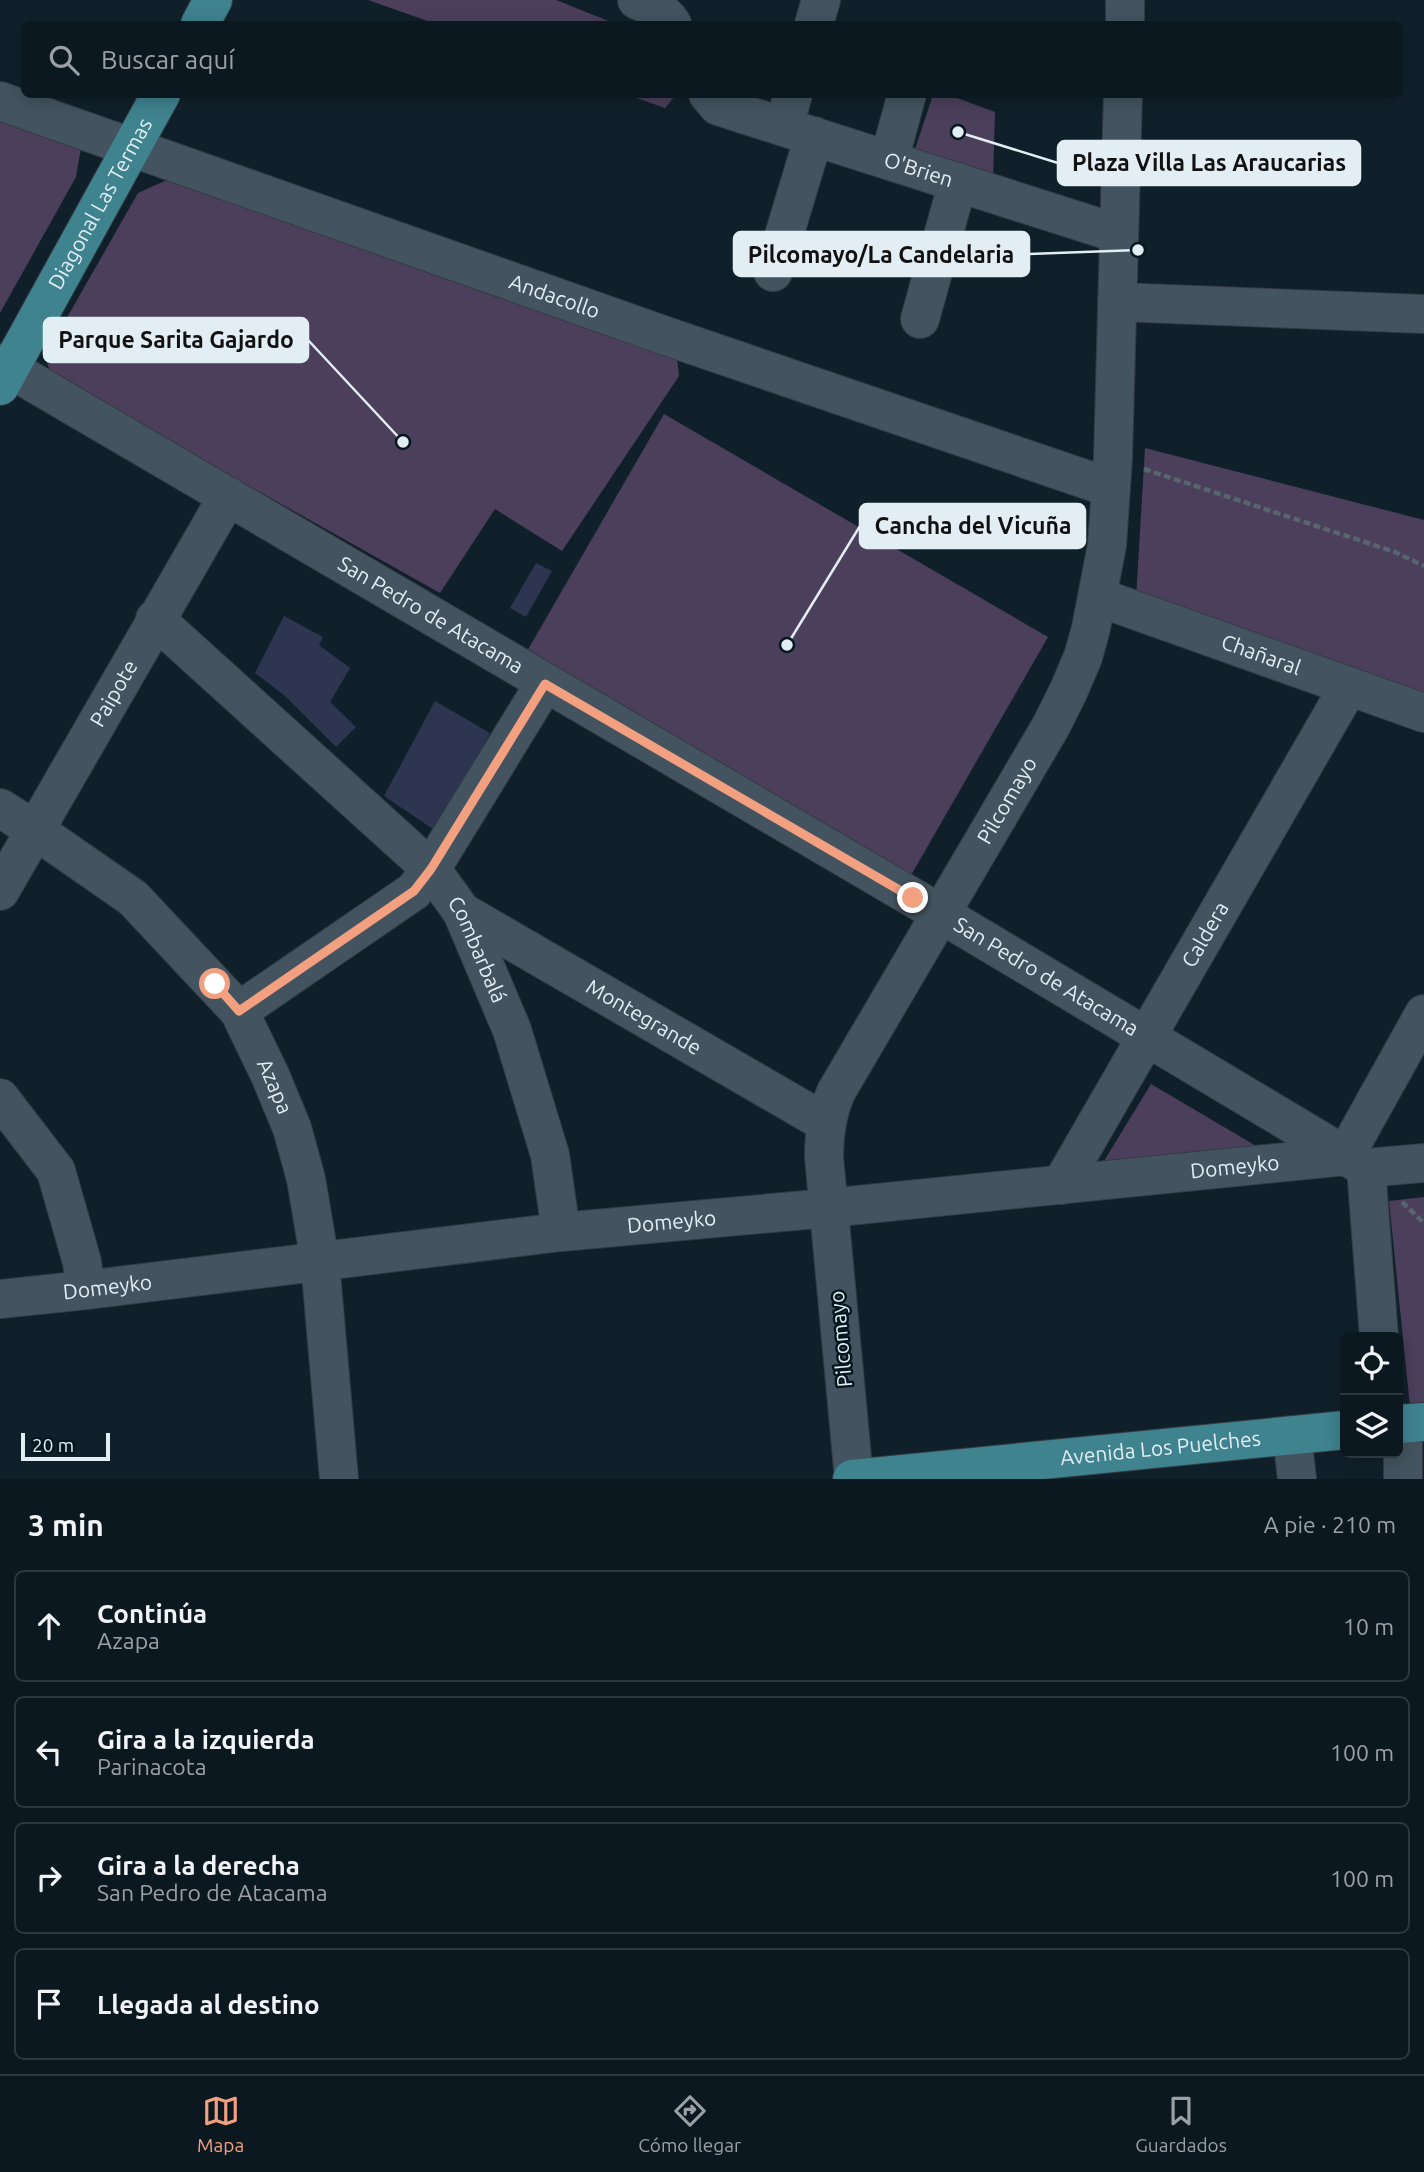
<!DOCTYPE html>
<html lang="es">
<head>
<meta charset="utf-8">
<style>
	body { margin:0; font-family:Ubuntu,sans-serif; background:#152129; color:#f1f3f6 }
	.controls { position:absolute; right:21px; bottom:21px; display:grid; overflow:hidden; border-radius:10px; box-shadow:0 4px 18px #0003 }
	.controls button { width:63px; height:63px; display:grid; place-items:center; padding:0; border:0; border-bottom:2px solid #2c373e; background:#0c1820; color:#f1f3f6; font:35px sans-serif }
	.scale { position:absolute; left:21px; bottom:18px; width:89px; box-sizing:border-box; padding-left:7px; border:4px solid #e3edf4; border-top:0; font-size:19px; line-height:24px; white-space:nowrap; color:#e3edf4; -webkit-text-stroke:5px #071720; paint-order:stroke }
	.stop { position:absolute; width:21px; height:21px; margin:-16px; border:5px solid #f2a080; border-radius:50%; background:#fff }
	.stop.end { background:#f2a080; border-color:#fff; box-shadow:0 2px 7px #0008 }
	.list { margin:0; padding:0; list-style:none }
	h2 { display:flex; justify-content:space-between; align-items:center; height:91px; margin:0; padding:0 28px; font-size:30px }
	h2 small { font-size:23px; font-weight:400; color:#9aa0a5 }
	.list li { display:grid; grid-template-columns:46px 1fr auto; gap:21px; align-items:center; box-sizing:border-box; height:112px; margin:0 14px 14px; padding:0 14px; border:2px solid #2c373e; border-radius:10px }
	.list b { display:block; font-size:26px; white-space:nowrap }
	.list p { margin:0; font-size:23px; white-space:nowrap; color:#9aa0a5 }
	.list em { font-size:23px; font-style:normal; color:#9aa0a5 }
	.icon { flex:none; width:38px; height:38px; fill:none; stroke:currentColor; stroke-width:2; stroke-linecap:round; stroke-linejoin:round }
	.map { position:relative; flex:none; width:1424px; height:1479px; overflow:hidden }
	.search { position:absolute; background:#0c1820; box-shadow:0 4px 18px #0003; left:21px; right:21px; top:21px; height:77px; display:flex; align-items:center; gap:18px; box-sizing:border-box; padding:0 24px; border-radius:10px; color:#9aa0a5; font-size:26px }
	.sheet { height:595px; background:#0c1820 }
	nav { display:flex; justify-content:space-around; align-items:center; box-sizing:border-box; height:98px; border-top:2px solid #2c373e; background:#0c1820; font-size:19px; color:#9aa0a5 }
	nav a { display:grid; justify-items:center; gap:4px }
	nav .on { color:#f2a080 }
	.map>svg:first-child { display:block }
	.green { fill:#4b3f5b }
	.building { fill:#2d3550 }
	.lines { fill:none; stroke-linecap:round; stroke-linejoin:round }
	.minor-casing { stroke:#323b44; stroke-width:40 }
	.major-casing { stroke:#323b44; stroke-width:40 }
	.path { stroke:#57656e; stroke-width:4.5; stroke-dasharray:7 3.5; stroke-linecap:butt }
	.minor { stroke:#435460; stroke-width:38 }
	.major { stroke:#3f838f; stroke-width:38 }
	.route { stroke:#f2a080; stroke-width:9 }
	.labels { text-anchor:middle; stroke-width:5; stroke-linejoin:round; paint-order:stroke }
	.street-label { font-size:21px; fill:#e3edf4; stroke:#071720 }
	.leader { fill:none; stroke:#e3edf4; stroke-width:2.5 }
	.callout-dot { fill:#e3edf4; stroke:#071720; stroke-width:2.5 }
	.callout { fill:#e3edf4; stroke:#e3edf4; stroke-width:2.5 }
	.callout-label { font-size:23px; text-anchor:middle; font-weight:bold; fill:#111 }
</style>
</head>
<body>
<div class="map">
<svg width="1424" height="1479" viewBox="0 0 1424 1479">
	<rect width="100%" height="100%" fill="#10202a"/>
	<g class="green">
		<polygon points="368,0 556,0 616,24 436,24"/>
		<polygon points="628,95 676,95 665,108"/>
		<polygon points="933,95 949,95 995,112 993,181 914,152"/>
		<polygon points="0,121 81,148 76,177 0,313"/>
		<polygon points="169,179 676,350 679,376 562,551 495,509 440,593 51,375 45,356 138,193"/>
		<polygon points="664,414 1048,637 910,877 526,653"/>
		<polygon points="1145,448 1424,520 1424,697 1136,599"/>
		<polygon points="1151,1084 1287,1164 1090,1184"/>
		<polygon points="1424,1197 1424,1406 1410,1407 1389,1201"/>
	</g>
	<g class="building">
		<polygon points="536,563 552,571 526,617 510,608"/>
		<polygon points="284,616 323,637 319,645 350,668 330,702 356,727 336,747 285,696 255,673"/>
		<polygon points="435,701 490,733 436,831 384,796"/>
	</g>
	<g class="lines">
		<defs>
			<g id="minor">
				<path d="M637,0C651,6 664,11 672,24"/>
				<polyline points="814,24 821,0"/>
				<polyline points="1125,24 1125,0"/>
				<path id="s1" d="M708,94L718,106L1119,234"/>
				<path id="s2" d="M0,101L666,336L1111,488"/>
				<polyline points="784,127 793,94"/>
				<polyline points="889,160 907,94"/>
				<polyline points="773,272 814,136"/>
				<polyline points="1117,302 1424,314"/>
				<polyline points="920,319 958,182"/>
				<path id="s3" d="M0,363L941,914L1366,1168"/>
				<path id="s4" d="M1098,597L1424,713"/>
				<path id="s5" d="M155,619L431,869L462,912L512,1030L550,1155L561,1232"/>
				<path id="s6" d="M0,808L35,830L133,898L239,1011L270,1075L292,1128L306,1179L320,1262L339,1479"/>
				<path id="s7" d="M0,891L228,496"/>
				<path id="s8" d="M462,912L826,1123"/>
				<polyline points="239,1011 414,891 431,869 545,683"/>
				<polyline points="0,1098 56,1171 82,1262 86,1290"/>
				<polyline points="1366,1168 1379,1337"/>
				<polyline points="1366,1168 1424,1163"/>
				<path id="s9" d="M1061,1185L1349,686"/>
				<path id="s10" d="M0,1299L86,1290L561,1232L828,1208L1345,1156L1424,1014"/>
				<polyline points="1403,1424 1403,1479"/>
				<polyline points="1292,1435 1297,1479"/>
				<path id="s11" d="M854,1479L824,1157C824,1133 827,1113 836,1092L1051,726L1068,692L1083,657L1091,628L1107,545L1113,458L1123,94"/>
			</g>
			<g id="major">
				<polyline points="200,24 213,0"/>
				<path id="s12" d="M0,386L161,94"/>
				<polyline points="1398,1424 1424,1422"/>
				<path id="s13" d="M852,1479L1345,1430"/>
			</g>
		</defs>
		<use href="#minor" class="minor-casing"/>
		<use href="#major" class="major-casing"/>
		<g class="path">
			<polyline points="1144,469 1395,552 1424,566"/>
			<polyline points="1402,1202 1424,1223"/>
		</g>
		<use href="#minor" class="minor"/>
		<use href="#major" class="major"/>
	</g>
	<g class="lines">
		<polyline class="route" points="215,984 239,1011 414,891 431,869 545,684 913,898"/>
	</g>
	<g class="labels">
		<g class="street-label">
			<text dy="7" stroke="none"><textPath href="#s1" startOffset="226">O'Brien</textPath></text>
			<text dy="7" stroke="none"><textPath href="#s12" startOffset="208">Diagonal Las Termas</textPath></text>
			<text dy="7" stroke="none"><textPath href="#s2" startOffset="588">Andacollo</textPath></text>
			<text dy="7" stroke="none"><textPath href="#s3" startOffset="499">San Pedro de Atacama</textPath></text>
			<text dy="7" stroke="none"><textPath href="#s4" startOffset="173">Chañaral</textPath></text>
			<text dy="7" stroke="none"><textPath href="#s7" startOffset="228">Paipote</textPath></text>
			<text dy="7" stroke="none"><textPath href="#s11" startOffset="728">Pilcomayo</textPath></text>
			<text dy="7" stroke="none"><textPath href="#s9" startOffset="289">Caldera</textPath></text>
			<text dy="7" stroke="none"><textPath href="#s5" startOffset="466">Combarbalá</textPath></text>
			<text dy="7" stroke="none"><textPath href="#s3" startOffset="1213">San Pedro de Atacama</textPath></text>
			<text dy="7" stroke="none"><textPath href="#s8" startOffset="210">Montegrande</textPath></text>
			<text dy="7" stroke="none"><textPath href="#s6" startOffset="399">Azapa</textPath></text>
			<text dy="7" stroke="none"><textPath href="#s10" startOffset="1242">Domeyko</textPath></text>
			<text dy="7" stroke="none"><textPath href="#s10" startOffset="676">Domeyko</textPath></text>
			<text dy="7" stroke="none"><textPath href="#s10" startOffset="108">Domeyko</textPath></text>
			<text transform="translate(841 1339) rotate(-95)" y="7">Pilcomayo</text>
			<text dy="7" stroke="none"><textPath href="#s13" startOffset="310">Avenida Los Puelches</textPath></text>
		</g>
	</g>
	<path class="leader" d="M958 132L1058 163M1138 250L1029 254M403 442L308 340M787 645L860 526"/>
	<g class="callout-dot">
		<circle cx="958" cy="132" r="7"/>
		<circle cx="1138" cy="250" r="7"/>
		<circle cx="403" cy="442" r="7"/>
		<circle cx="787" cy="645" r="7"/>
	</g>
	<g class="callout">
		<rect x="1058" y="141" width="302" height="44" rx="7"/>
		<rect x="734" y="232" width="295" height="44" rx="7"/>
		<rect x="44" y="318" width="264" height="44" rx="7"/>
		<rect x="860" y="504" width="225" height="44" rx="7"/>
	</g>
	<g class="callout-label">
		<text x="1209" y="171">Plaza Villa Las Araucarias</text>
		<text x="881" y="263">Pilcomayo/La Candelaria</text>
		<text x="176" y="348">Parque Sarita Gajardo</text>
		<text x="973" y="534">Cancha del Vicuña</text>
	</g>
</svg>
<div class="controls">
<button><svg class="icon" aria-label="locate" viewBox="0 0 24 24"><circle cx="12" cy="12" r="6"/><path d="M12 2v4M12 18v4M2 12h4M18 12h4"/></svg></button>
<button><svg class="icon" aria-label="layers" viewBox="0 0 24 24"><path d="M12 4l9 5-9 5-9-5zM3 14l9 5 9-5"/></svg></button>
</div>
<div class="scale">20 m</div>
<div class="stop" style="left:215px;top:984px"></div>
<div class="stop end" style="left:913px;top:898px"></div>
<div class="search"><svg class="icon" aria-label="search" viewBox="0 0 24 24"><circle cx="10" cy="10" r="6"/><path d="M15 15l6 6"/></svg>Buscar aquí</div>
</div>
<section class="sheet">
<h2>3 min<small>A pie · 210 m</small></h2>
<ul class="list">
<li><svg class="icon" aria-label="ahead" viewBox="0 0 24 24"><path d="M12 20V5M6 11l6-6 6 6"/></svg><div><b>Continúa</b><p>Azapa</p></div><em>10 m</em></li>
<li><svg class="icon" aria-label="left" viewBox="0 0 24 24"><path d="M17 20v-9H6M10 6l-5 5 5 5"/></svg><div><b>Gira a la izquierda</b><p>Parinacota</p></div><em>100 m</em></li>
<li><svg class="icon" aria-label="right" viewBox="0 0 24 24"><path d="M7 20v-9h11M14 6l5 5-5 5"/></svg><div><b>Gira a la derecha</b><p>San Pedro de Atacama</p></div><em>100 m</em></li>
<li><svg class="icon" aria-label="arrive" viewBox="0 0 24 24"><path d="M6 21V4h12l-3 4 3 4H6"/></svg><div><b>Llegada al destino</b></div></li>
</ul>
</section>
<nav>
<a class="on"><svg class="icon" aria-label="map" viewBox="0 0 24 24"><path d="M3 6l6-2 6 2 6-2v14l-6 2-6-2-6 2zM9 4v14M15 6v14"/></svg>Mapa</a>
<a><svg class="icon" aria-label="directions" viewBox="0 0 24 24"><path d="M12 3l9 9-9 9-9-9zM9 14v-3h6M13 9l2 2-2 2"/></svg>Cómo llegar</a>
<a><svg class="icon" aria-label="saved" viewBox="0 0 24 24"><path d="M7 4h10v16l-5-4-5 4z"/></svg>Guardados</a>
</nav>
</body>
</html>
